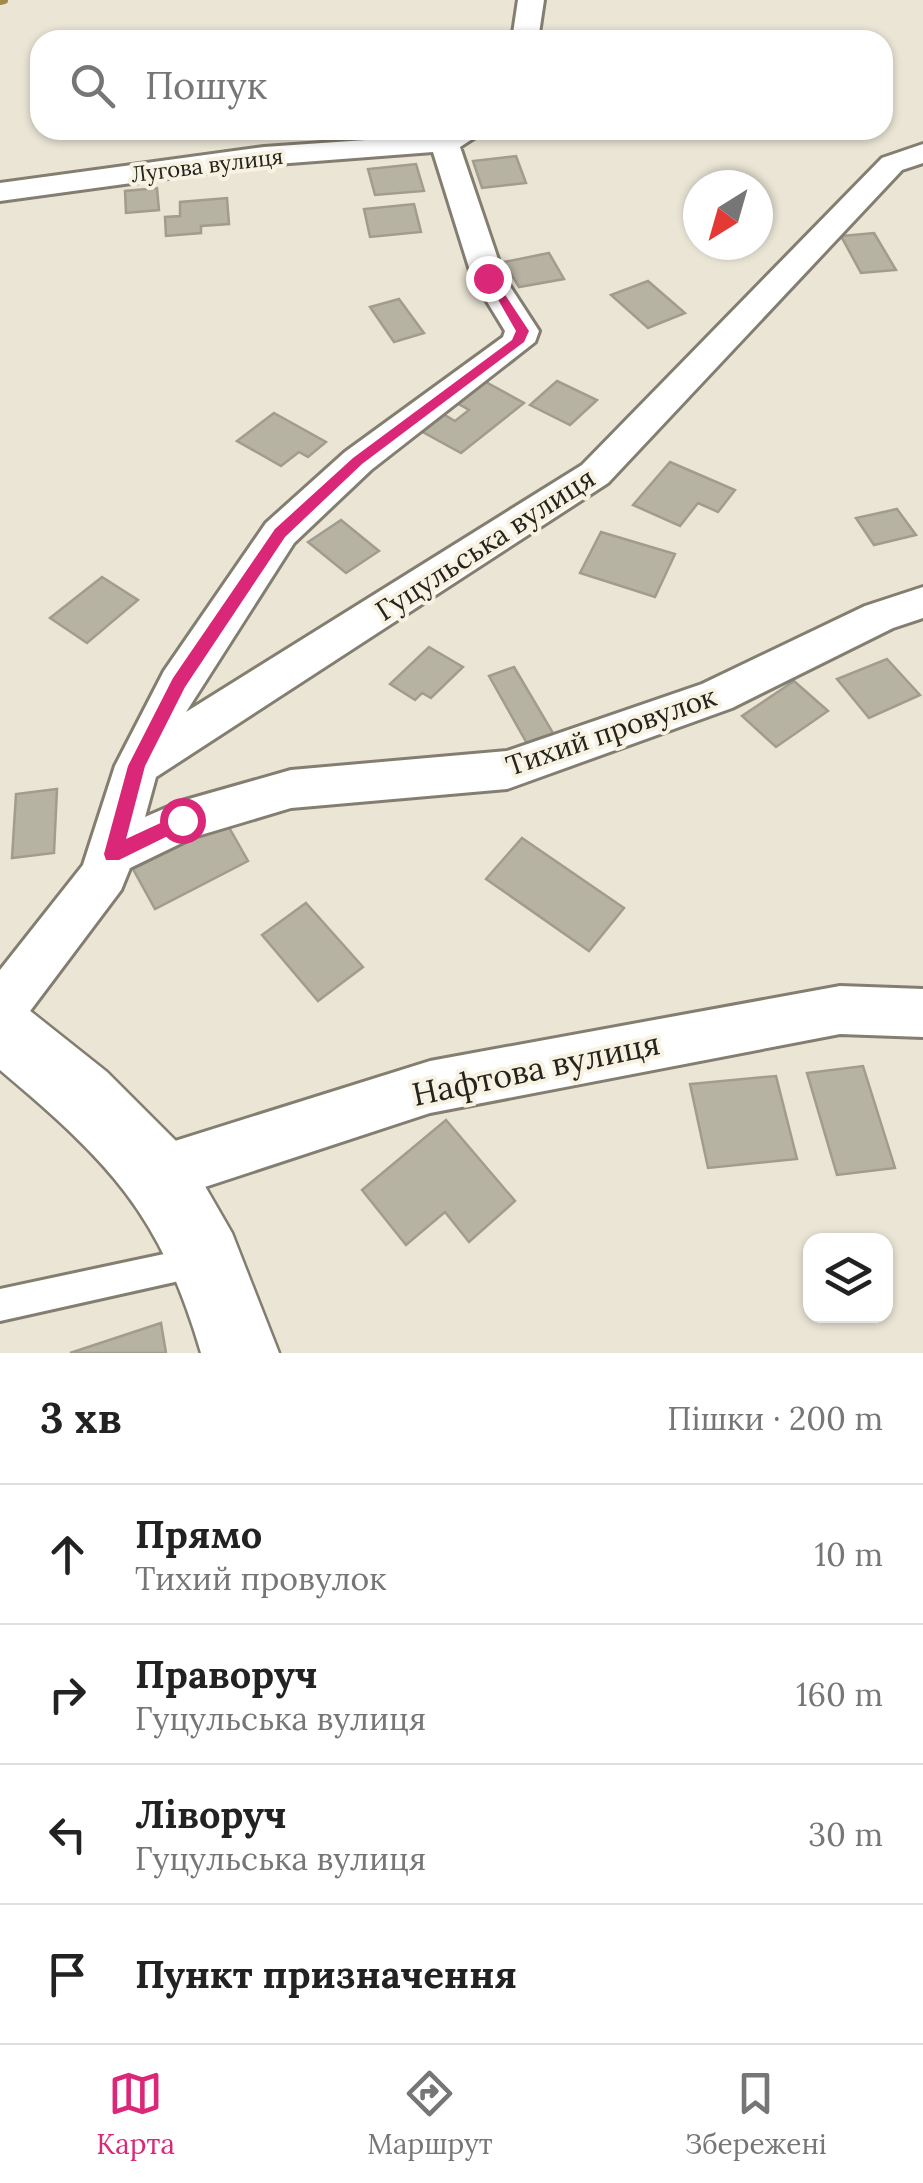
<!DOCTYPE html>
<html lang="uk">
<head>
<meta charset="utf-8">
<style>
	body { margin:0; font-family:Lora,serif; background:#f6f6f6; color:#222 }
	.controls { position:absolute; right:30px; bottom:30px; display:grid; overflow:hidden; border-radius:20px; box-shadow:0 2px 8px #0004 }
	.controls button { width:90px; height:90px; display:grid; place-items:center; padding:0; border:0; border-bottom:2px solid #e0e0e0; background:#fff; color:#222; font:50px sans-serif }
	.compass { position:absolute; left:683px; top:170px; width:90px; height:90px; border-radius:50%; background:#fff; box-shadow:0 2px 8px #0004; rotate:217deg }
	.stop { position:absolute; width:30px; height:30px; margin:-22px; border:8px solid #db2777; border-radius:50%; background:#fff }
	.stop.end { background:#db2777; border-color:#fff; box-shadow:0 2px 10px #0008 }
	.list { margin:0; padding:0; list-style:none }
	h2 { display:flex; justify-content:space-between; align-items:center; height:130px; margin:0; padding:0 40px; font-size:42px }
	h2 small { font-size:32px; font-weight:400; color:#767676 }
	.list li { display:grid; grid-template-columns:65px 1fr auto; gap:30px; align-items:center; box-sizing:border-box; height:140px; padding:0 40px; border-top:2px solid #e0e0e0 }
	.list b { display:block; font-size:38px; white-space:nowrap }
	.list p { margin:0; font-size:32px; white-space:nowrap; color:#767676 }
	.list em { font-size:32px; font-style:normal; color:#767676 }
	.icon { flex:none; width:55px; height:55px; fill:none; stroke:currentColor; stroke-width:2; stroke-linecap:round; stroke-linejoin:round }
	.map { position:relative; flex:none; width:923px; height:1353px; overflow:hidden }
	.search { position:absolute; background:#fff; box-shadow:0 2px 8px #0004; left:30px; right:30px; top:30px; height:110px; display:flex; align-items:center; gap:25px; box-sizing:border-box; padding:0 35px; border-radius:30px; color:#767676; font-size:38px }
	.sheet { height:690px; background:#fff }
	nav { display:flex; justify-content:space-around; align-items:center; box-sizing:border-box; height:140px; border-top:2px solid #e0e0e0; background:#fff; font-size:28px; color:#767676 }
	nav a { display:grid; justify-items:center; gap:5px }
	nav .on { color:#db2777 }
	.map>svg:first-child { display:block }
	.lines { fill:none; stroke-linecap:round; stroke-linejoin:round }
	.stream { stroke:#a08b47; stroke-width:8 }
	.building { fill:#b7b3a3; stroke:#a19c8d; stroke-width:2.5 }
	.lane-casing { stroke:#837e6f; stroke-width:6 }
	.street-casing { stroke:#837e6f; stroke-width:6 }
	.secondary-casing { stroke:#837e6f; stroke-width:5 }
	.lane { fill:#fff; fill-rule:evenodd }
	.street { fill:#fff; fill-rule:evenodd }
	.secondary { fill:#fff; fill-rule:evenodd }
	.route { fill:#db2777 }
	.labels { text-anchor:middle; stroke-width:8; stroke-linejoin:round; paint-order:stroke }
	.far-street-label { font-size:22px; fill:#24231d; stroke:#f7f2e2 }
	.street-label { font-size:28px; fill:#24231d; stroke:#f7f2e2 }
	.near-street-label { font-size:32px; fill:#24231d; stroke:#f7f2e2 }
</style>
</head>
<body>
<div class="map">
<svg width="923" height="1353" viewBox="0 0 923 1353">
	<rect width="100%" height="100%" fill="#eae5d5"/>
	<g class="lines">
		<polyline class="stream" points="0,1 4,0"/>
	</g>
	<g class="building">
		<polygon points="516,156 526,183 482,188 473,161"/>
		<polygon points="416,164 424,191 375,195 368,169"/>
		<polygon points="157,188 159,210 126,213 125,191"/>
		<polygon points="227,198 229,224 201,226 201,233 166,236 165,217 180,216 180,202"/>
		<polygon points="414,204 421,232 370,237 364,209"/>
		<polygon points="874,233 896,270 861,273 841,236"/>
		<polygon points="549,253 564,279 519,287 504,262"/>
		<polygon points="648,281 685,313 648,328 611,295"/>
		<polygon points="399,299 424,333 394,342 370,307"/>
		<polygon points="484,381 524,403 461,453 421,431 443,414 455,421 469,410 457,403"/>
		<polygon points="557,381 597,400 570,425 530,405"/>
		<polygon points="274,413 326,442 308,457 299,452 281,466 237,441"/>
		<polygon points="670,462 735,490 718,512 698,503 680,526 633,505"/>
		<polygon points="897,509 916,535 874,545 856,518"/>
		<polygon points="341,520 379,551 346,573 308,542"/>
		<polygon points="601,532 675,554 655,597 580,573"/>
		<polygon points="102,577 138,600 87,643 50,618"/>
		<polygon points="429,647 463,667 431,698 422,693 415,700 390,684"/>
		<polygon points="887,659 920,695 869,718 837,679"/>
		<polygon points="514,667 556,738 529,747 489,676"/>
		<polygon points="794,681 828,711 776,747 742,716"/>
		<polygon points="57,789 54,853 12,858 16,794"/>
		<polygon points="226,822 248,861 155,909 133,869"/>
		<polygon points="522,838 624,908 589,951 486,879"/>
		<polygon points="306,903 363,967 318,1001 262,935"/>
		<polygon points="863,1066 895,1168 837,1175 807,1073"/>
		<polygon points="776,1076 797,1159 708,1168 690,1084"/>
		<polygon points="446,1120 515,1201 469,1242 445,1212 406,1245 362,1190"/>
		<polygon points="161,1323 166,1353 70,1353"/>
	</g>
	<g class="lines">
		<defs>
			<polygon id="lane" points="197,1247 208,1251 212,1262 208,1273 197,1277 0,1321 0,1289"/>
			<g id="street">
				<polygon points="518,0 544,0 538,40 512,40"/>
				<polygon points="449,130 486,130 460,147 504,277 539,331 535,342 371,470 294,543 186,712 582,465 882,158 923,144 923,163 902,170 608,483 156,777 145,817 182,801 291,770 507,751 702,684 865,606 923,587 923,618 893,628 732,708 507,789 291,808 194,837 130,868 121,890 18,1027 0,1034 0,970 83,865 115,766 164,671 266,523 345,452 503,337 505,331 472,277 433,152 264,165 0,201 0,183 264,147 438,135"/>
				<polygon points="840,986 923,989 923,1037 840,1034 430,1113 159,1202 139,1194 131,1174 139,1154 159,1146 430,1061"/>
			</g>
			<path id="secondary" d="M0,996L24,1006L107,1072L183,1148L232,1233L279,1353H201C160,1213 109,1162 0,1070Z"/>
		</defs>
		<use href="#lane" class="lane-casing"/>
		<use href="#street" class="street-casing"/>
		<use href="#secondary" class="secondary-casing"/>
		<use href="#lane" class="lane"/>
		<use href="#street" class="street"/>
		<use href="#secondary" class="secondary"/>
	</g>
	<polygon class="route" points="484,275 492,275 529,331 524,342 362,464 285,537 185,687 145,766 126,839 182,813 191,820 188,826 119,860 106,860 104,854 128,766 173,678 275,529 353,458 512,340 516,331"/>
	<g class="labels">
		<g class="far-street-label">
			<text transform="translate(207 165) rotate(-7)" y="8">Лугова вулиця</text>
		</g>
		<g class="street-label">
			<text transform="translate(485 544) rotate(-33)" y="10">Гуцульська вулиця</text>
			<text transform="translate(611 731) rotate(-19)" y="10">Тихий провулок</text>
		</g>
		<g class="near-street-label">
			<text transform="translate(536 1069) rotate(-12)" y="11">Нафтова вулиця</text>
		</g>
	</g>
</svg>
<div class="controls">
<button><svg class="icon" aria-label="layers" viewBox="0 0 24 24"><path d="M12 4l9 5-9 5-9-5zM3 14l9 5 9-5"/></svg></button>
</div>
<svg class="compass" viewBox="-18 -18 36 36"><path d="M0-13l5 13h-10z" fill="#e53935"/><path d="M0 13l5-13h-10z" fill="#767676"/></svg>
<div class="stop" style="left:182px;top:820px"></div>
<div class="stop end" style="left:488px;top:278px"></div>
<div class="search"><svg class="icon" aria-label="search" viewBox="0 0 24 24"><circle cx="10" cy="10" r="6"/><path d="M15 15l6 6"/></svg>Пошук</div>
</div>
<section class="sheet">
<h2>3 хв<small>Пішки · 200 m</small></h2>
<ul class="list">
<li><svg class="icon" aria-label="ahead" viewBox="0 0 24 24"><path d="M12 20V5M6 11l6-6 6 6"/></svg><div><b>Прямо</b><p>Тихий провулок</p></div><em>10 m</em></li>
<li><svg class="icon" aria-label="right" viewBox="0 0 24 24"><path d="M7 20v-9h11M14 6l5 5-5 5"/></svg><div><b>Праворуч</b><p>Гуцульська вулиця</p></div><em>160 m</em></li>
<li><svg class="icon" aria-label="left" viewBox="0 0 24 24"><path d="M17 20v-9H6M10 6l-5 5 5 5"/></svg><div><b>Ліворуч</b><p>Гуцульська вулиця</p></div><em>30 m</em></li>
<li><svg class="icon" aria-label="arrive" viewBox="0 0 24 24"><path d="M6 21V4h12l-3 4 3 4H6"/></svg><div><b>Пункт призначення</b></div></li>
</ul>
</section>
<nav>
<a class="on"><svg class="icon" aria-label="map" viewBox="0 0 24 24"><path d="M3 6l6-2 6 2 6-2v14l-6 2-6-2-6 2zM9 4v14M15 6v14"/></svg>Карта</a>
<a><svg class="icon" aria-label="directions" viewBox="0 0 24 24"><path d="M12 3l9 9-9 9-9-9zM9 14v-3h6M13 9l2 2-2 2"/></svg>Маршрут</a>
<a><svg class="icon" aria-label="saved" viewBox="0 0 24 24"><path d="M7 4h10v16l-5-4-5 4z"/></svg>Збережені</a>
</nav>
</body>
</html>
